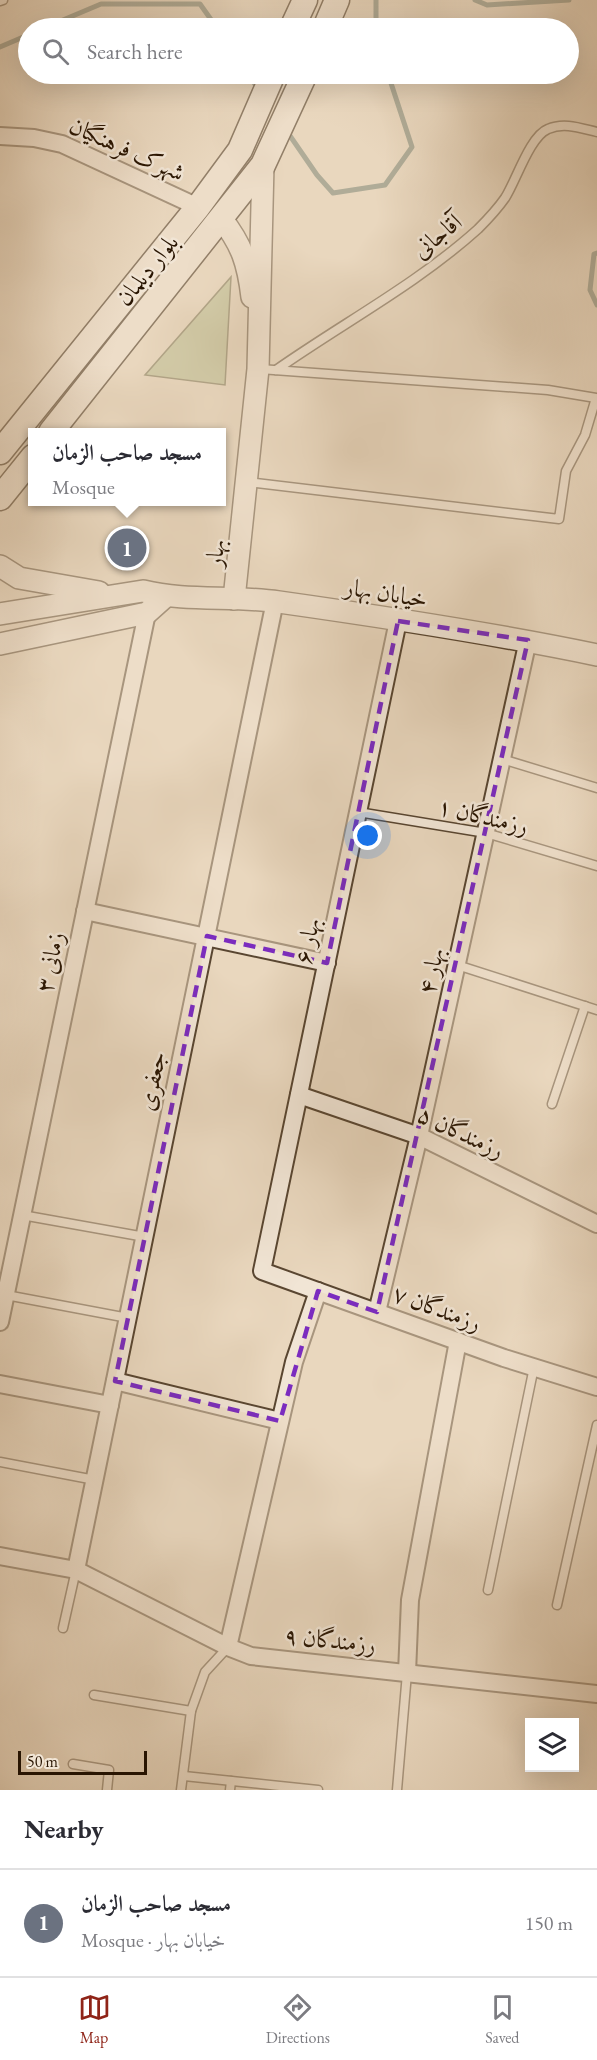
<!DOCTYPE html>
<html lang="en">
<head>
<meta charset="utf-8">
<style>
	body { margin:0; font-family:"EB Garamond",Amiri,serif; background:#f7f7f7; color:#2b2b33 }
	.controls { position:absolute; right:18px; bottom:18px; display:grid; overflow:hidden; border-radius:0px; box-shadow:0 6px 24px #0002 }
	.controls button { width:54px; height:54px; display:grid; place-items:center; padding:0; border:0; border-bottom:2px solid #e1e1e2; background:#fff; color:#2b2b33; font:30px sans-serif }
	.scale { position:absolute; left:18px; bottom:15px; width:129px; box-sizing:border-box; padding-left:6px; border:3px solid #291502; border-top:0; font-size:16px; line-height:21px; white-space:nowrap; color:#291502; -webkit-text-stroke:4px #f1e5d5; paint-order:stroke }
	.you { position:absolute; left:368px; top:836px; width:21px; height:21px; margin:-15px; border:4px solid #fff; border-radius:50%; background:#1a73e8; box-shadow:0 0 0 9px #1a73e833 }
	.badge { display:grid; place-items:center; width:39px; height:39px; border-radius:50%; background:#8f2418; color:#fff; font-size:20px; font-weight:700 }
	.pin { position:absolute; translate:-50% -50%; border:3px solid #fff; box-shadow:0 2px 6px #0006 }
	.popup { position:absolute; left:28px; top:428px; width:198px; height:78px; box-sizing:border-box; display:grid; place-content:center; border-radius:0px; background:#fff; filter:drop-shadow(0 2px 4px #0005); font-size:20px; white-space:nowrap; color:#7c7c81 }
	.popup b { font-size:22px; color:#2b2b33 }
	.popup::after { content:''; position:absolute; left:50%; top:100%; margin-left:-12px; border:12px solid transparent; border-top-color:#fff }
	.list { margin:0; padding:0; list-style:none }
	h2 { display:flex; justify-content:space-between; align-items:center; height:78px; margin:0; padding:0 24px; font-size:26px }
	h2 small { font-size:20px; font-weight:400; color:#7c7c81 }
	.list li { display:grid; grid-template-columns:39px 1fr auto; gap:18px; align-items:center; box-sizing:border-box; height:108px; padding:0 24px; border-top:2px solid #e1e1e2 }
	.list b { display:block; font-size:22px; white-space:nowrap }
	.list p { margin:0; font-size:20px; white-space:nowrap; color:#7c7c81 }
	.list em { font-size:20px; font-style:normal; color:#7c7c81 }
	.icon { flex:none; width:33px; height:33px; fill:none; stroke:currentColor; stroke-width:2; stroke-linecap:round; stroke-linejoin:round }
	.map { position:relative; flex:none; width:597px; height:1790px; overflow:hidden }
	.search { position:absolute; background:#fff; box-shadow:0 6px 24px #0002; left:18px; right:18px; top:18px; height:66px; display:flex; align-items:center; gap:15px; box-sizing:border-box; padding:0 21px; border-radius:33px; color:#7c7c81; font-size:22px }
	.sheet { height:186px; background:#fff }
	nav { display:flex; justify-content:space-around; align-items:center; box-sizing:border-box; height:84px; border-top:2px solid #e1e1e2; background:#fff; font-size:16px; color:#7c7c81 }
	nav a { display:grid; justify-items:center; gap:3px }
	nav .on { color:#8f2418 }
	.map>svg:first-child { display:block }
	.green { fill:#b8be90; stroke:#706a49; stroke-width:1.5 }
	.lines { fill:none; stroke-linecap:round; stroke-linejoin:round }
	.stream { stroke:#6b786a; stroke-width:5 }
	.service-casing { stroke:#594631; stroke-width:11 }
	.minor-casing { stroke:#594631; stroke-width:20 }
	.tertiary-casing { stroke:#594631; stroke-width:24 }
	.secondary-casing { stroke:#291502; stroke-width:27 }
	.service { stroke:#f1e5d5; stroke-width:8 }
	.minor { stroke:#f1e5d5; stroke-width:16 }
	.tertiary { stroke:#f1e5d5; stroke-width:21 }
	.secondary { stroke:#f1e5d5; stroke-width:24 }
	.marked { fill:none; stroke:#7b2cbf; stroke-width:4.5; stroke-dasharray:12 8; stroke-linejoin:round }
	.labels { text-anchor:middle; stroke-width:5; stroke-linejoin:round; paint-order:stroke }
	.street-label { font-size:24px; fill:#291502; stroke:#f1e5d5 }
</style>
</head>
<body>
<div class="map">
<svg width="597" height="1790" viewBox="0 0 597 1790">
	<rect width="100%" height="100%" fill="#e9d7be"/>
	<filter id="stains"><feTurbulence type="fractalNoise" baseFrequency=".00333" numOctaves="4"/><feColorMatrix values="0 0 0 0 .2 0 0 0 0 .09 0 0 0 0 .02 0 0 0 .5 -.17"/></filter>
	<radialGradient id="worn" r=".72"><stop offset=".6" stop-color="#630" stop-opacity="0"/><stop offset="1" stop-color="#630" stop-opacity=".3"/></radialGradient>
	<polygon class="green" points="231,277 225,385 145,375"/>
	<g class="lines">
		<g class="stream">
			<polyline points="376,0 376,28"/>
			<polyline points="475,0 487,5 569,0"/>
			<polyline points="44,28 101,4 200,4 217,28"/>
			<polyline points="0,47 28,35"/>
			<polyline points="248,74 259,90"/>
			<polyline points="286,130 317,175 333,193 385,185 412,147 388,74"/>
			<polyline points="597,253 594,254 590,290 597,305"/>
		</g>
		<defs>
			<g id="service">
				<polyline points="0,1 3,0"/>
				<path d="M276,370C343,323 417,284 478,229C487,220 498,208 505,198C516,181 530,136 548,129C564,122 580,128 597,132"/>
				<polyline points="248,482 559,519 566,471 585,435 596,398 548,390 260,369"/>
				<polyline points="502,759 597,788"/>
				<polyline points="358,812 486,833 597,866"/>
				<polyline points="457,965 597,1010"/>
				<polyline points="552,1104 585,1006"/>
				<polyline points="22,1215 145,1237"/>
				<polyline points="6,1295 128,1318"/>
				<polyline points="0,1462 95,1480"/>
				<polyline points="488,1590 534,1367"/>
				<polyline points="557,1605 597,1425"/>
				<polyline points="63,1628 76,1570"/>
				<polyline points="94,1695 191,1711"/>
				<polyline points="73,1764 109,1770 107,1790"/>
				<polyline points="184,1776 318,1790"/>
				<polyline points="181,1790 191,1711 205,1672 228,1647"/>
				<polyline points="230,1790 231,1781"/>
				<polyline points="397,1790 407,1673"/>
			</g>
			<g id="minor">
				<polyline points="0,136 34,138 62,144 198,207"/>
				<polyline points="398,621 262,1271 504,1358 597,1387"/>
				<polyline points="85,911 327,963"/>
				<polyline points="299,1095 419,1136 597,1224"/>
				<polyline points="377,1312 419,1136 528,640"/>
				<polyline points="0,1322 147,613"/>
				<polyline points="115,1381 280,1421"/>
				<polyline points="0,1384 110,1405"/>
				<polyline points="0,1556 76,1570 228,1647 251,1656 597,1694"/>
				<polyline points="76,1570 275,601"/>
				<polyline points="228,1647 294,1362 318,1291"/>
				<polyline points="407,1673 410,1600 458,1341"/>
			</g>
			<g id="tertiary">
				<path d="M221,218C242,245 248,263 252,297"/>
				<polyline points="0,566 19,578 99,592"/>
				<polyline points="234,599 258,369 263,165"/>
				<path d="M0,614L143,591C187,602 233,595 279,602C385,617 492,633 597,655"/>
				<polyline points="0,644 147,613 166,596"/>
			</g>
			<g id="secondary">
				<polyline points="292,28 305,0"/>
				<polyline points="325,28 337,0"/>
				<polyline points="51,432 263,165 305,74"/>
				<polyline points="0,452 198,207 240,150 273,74"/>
				<polyline points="0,498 33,457"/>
			</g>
		</defs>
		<use href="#service" class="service-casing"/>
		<use href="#minor" class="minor-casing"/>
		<use href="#tertiary" class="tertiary-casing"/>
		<use href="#secondary" class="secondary-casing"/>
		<use href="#service" class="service"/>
		<use href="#minor" class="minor"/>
		<use href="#tertiary" class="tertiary"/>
		<use href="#secondary" class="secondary"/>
	</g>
	<path d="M0 0H597V1790H0ZM398,621L528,640L377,1312L318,1291L280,1421L115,1381L207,936L327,963Z" fill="#e9d7be" fill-opacity=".55" fill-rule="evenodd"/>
	<path class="marked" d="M398,621L528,640L377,1312L318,1291L280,1421L115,1381L207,936L327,963Z"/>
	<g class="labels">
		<g class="street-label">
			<text transform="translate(127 149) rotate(24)" y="8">شهرک فرهنگیان</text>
			<text transform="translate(437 236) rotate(-39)" y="8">آقاجانی</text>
			<text transform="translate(147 270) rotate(-51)" y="8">بلوار دیلمان</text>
			<text transform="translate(215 553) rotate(-83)" y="8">بهار</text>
			<text transform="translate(386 593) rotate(9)" y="8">خیابان بهار</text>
			<text transform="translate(483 816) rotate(13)" y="8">رزمندگان ۱</text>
			<text transform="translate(307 941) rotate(-78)" y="8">بهار ۶</text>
			<text transform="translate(50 962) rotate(-78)" y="8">زمانی ۳</text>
			<text transform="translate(431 971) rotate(-78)" y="8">بهار ۴</text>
			<text transform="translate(152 1081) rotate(-78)" y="8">جعفری</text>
			<text transform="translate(461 1132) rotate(25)" y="8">رزمندگان ۵</text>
			<text transform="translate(437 1308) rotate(20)" y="8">رزمندگان ۷</text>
			<text transform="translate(330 1640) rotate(6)" y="8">رزمندگان ۹</text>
		</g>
	</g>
	<rect width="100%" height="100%" filter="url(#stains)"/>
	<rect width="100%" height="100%" fill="url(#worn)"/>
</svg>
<div class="controls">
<button><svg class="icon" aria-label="layers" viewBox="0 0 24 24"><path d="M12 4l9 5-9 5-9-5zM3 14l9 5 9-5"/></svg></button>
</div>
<div class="scale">50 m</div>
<div class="you"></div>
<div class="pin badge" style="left:127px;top:548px;background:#6b7280">1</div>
<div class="popup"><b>مسجد صاحب الزمان</b>Mosque</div>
<div class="search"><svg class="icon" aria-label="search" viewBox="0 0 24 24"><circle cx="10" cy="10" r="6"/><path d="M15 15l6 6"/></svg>Search here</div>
</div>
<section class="sheet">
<h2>Nearby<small></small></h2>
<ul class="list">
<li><span class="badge" style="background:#6b7280">1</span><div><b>مسجد صاحب الزمان</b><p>Mosque · خیابان بهار</p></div><em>150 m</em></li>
</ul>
</section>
<nav>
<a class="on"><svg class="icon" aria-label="map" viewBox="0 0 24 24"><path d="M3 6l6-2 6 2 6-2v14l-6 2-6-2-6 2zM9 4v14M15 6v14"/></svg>Map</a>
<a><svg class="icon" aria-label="directions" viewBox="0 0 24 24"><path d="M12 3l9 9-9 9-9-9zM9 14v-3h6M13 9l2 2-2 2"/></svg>Directions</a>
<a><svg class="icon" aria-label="saved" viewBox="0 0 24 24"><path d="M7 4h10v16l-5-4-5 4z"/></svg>Saved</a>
</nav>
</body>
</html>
